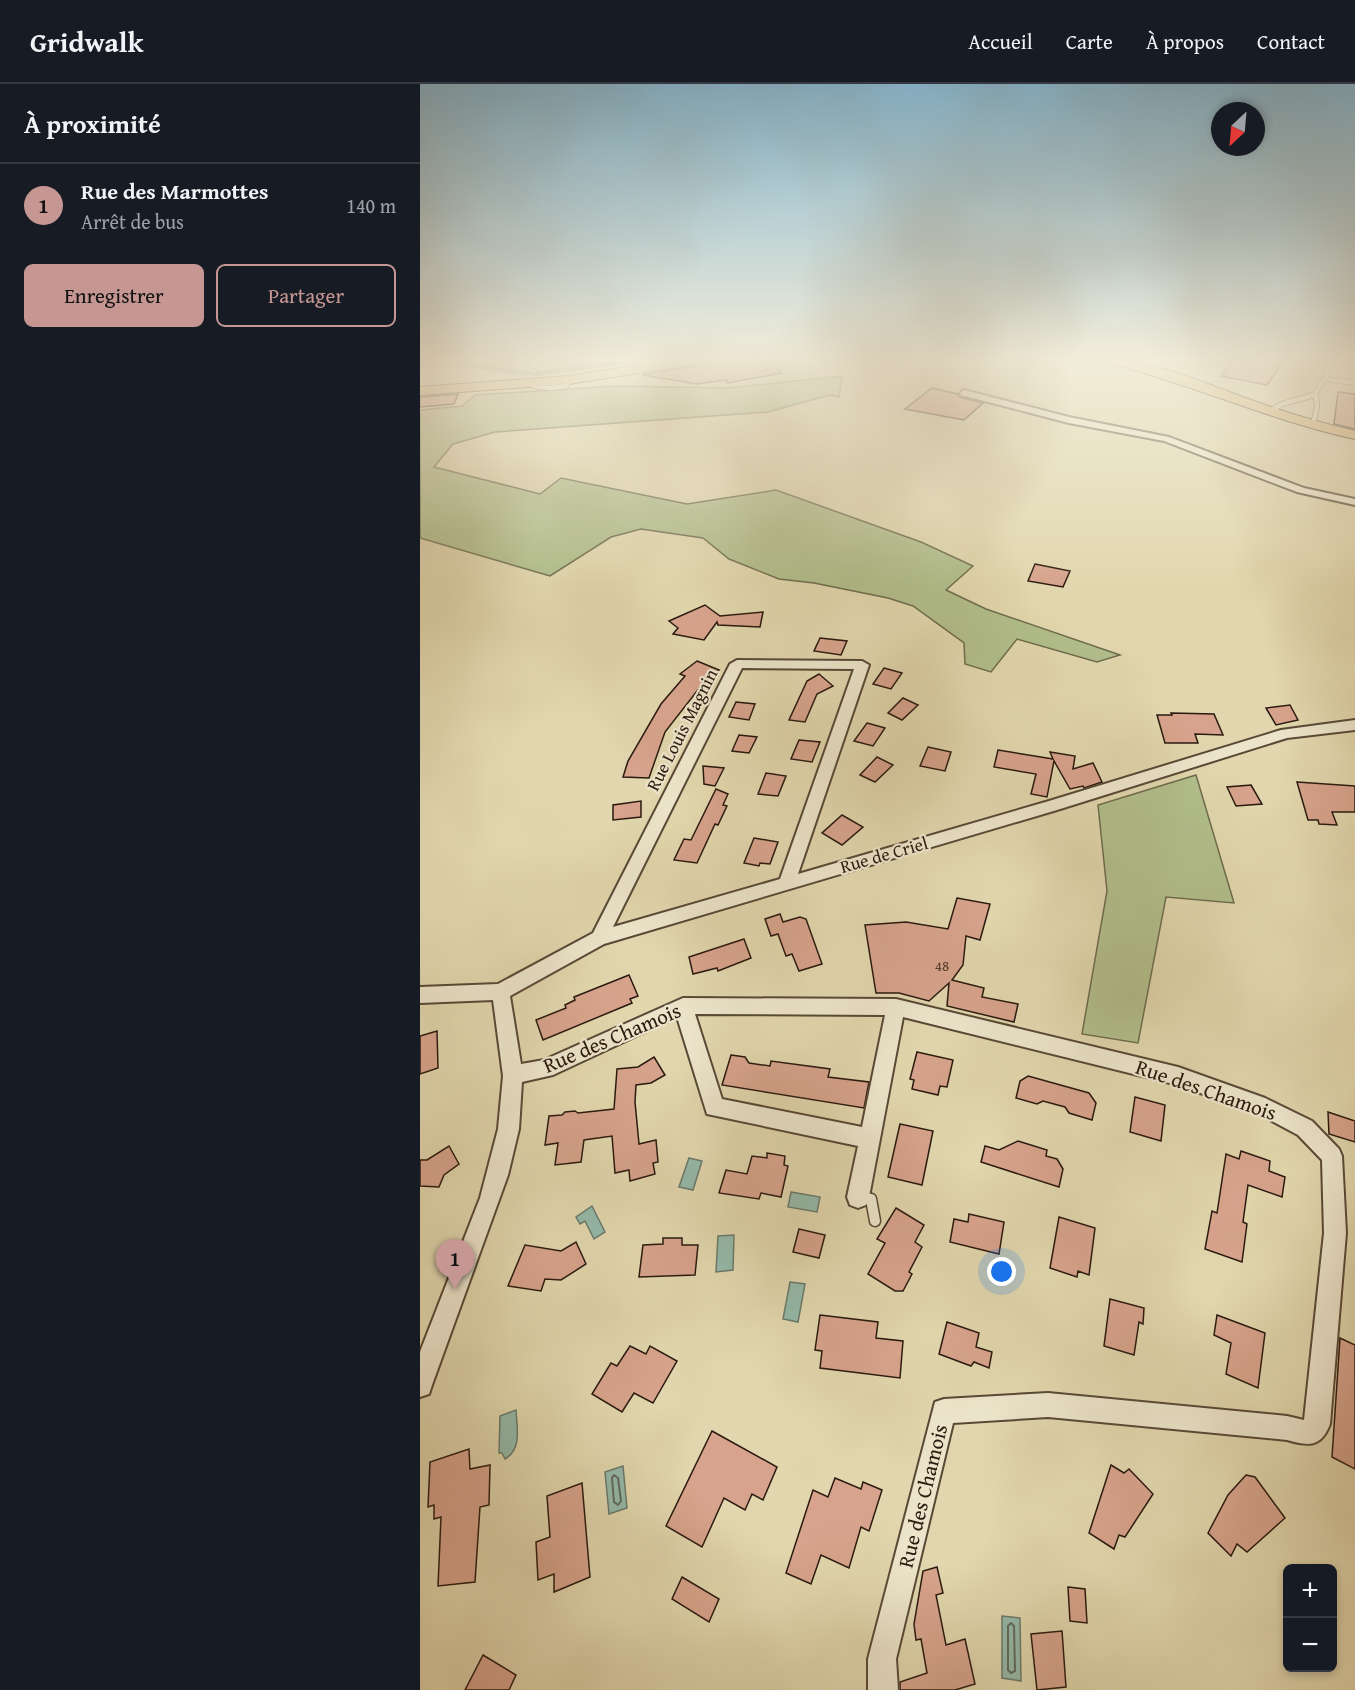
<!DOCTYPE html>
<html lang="fr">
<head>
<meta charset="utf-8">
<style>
	body { margin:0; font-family:"Gentium Book Plus",serif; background:#242831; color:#f1f3f6 }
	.controls { position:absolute; right:18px; bottom:18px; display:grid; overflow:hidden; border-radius:9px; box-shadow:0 3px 9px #0003 }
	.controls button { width:54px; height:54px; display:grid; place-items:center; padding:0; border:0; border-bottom:2px solid #363941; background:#171b24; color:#f1f3f6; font:30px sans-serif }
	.compass { position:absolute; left:791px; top:18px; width:54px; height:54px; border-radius:50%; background:#171b24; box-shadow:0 3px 9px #0003; rotate:206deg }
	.you { position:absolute; left:582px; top:1188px; width:21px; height:21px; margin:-15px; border:4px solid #fff; border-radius:50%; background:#1a73e8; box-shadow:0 0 0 9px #1a73e833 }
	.badge { display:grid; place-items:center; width:39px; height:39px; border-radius:50%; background:#c59692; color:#111; font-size:20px; font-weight:700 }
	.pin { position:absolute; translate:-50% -50px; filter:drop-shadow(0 2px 3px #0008) }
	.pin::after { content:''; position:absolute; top:32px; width:21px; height:18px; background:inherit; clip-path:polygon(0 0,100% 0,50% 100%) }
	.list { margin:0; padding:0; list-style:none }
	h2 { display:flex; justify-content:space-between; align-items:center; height:78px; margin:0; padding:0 24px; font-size:26px }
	h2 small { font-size:20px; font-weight:400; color:#9ea1a6 }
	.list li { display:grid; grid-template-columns:39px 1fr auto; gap:18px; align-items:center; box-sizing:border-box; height:84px; padding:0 24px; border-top:2px solid #363941 }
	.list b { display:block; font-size:22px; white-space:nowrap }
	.list p { margin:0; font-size:20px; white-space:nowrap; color:#9ea1a6 }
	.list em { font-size:20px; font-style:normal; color:#9ea1a6 }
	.actions { display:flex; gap:12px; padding:18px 24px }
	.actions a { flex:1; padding:14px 0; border:2px solid #c59692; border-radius:9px; text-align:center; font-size:21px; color:#c59692 }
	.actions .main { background:#c59692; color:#111 }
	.map { position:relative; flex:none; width:935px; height:1606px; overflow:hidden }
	header { display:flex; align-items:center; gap:36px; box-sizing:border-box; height:84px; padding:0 30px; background:#171b24; border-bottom:2px solid #363941 }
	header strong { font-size:28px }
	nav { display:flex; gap:33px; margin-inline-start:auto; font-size:21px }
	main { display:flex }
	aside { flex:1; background:#171b24 }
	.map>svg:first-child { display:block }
	.green { fill:#b1be8b; stroke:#6e6c4d; stroke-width:1.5 }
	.water { fill:#94b9a9; stroke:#6a796b; stroke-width:1.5 }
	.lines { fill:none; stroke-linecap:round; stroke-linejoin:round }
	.shore { stroke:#5f6a5c; stroke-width:2 }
	.stream { stroke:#6a796b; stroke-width:4 }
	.building { fill:#d7a38c; stroke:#2a1a0f; stroke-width:1.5 }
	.service-far1-casing { stroke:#584936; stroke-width:6 }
	.service-casing { stroke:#584936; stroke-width:13 }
	.minor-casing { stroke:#584936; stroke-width:4 }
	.primary-casing { stroke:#2a1a0f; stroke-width:2 }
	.service-far1 { stroke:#ece4ca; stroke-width:4.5 }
	.service { stroke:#ece4ca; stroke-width:10 }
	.minor { fill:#ece4ca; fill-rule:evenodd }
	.primary { fill:#e0bb76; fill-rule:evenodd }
	.labels { text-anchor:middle; stroke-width:4.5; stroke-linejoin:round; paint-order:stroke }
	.number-label { font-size:15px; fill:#553c2e }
	.street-label { font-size:18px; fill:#2a1a0f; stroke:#ece4ca }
	.near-street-label { font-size:21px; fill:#2a1a0f; stroke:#ece4ca }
</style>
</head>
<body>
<header>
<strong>Gridwalk</strong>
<nav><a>Accueil</a><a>Carte</a><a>À propos</a><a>Contact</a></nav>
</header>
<main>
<aside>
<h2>À proximité<small></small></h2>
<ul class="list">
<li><span class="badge">1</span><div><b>Rue des Marmottes</b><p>Arrêt de bus</p></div><em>140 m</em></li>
</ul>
<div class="actions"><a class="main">Enregistrer</a><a>Partager</a></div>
</aside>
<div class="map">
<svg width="935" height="1606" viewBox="0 0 935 1606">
	<rect width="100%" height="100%" fill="#e1d6ad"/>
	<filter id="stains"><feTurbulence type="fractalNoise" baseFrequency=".00333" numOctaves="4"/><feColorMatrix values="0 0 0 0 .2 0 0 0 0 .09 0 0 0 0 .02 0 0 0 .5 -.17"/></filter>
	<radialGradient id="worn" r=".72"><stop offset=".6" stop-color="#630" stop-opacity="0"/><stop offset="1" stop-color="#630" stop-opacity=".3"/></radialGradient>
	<g class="green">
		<polygon points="422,292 419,313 410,311 348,328 75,348 33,360 14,383 120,410 141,394 267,420 356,406 501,458 553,482 526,506 566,525 700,571 677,578 597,555 571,588 545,580 544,559 493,522 468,514 394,499 359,495 309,475 283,454 221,445 191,453 130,492 0,454 0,326 42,322 55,311 195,302 308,304"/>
		<polygon points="776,691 814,819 746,813 718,959 662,950 687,807 678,721"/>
	</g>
	<g class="water">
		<polygon points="269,1074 282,1077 273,1106 259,1103"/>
		<polygon points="371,1108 400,1113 397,1128 368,1123"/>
		<polygon points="172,1122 185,1148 174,1155 165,1137 160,1140 156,1133"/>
		<polygon points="314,1151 313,1186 296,1188 298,1152"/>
		<polygon points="370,1198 385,1200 378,1238 363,1235"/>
		<path d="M96,1326C97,1345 102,1365 85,1375L82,1369H79L80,1332Z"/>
		<polygon points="203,1382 207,1424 189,1430 185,1388"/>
		<polygon points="582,1532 600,1534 601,1597 582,1594"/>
	</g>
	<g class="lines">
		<g class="shore">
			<polygon points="194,1391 198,1394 201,1417 198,1421 194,1418 192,1394"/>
			<polygon points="591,1539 594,1542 595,1587 591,1589 588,1586 588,1542"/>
		</g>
		<polyline class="stream" points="0,279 22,278 116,290 217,276"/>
	</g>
	<g class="building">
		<polygon points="292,276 348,276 362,289 308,299 306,296 298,297 277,300 222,291 276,282"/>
		<polygon points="813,276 864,276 847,301 801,292"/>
		<polygon points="512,304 538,310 540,313 563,319 544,336 485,325"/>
		<polygon points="918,308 935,310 935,345 914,340"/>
		<polygon points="38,310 34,320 0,323 0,313"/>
		<polygon points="615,480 650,487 643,503 608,497"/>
		<polygon points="285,521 300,532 343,528 340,543 298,541 297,538 284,556 253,550 258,544 249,537"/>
		<polygon points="400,554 427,557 421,571 394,567"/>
		<polygon points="277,577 299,586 284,598 245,648 229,694 203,693 208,677 241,620 265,592 260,590"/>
		<polygon points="464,584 482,589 471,605 453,600"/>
		<polygon points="399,590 413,602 397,610 385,638 369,636 387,597"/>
		<polygon points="483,614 498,621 482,636 468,629"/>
		<polygon points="316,618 335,620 329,636 309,633"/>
		<polygon points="870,621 878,636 856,641 846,624"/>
		<polygon points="751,629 794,630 803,651 775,650 778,659 745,659 737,631 752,631"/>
		<polygon points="447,639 465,644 453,662 434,657"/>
		<polygon points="319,651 337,653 329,669 312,667"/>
		<polygon points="379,656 400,658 392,678 371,675"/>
		<polygon points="508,663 531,668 525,687 500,682"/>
		<polygon points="578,666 633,675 630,668 655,672 653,685 673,679 682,698 664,704 663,702 650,705 634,677 627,713 611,710 616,690 574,683"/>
		<polygon points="457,673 473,681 455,698 440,691"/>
		<polygon points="283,682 304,684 295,702 284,700"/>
		<polygon points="346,689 366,692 358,712 338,710"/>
		<polygon points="877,698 935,702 935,728 912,728 917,741 899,740 898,736 888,736"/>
		<polygon points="831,701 842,720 816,722 807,703"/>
		<polygon points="296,705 308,710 303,721 307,722 298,741 295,740 277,779 254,776 264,755 271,756"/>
		<polygon points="221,717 221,733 193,736 193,721"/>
		<polygon points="422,731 443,743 422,761 402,749"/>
		<polygon points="334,754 358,758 350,780 340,779 339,782 324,779"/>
		<polygon points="537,814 570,820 560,856 546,852 543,881 532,896 564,904 562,913 598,920 594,938 527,922 529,899 509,917 479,909 456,909 445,841 486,838 528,845"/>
		<polygon points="360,830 363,838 380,833 386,835 402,880 379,887 372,870 366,872 358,850 351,852 345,835"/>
		<polygon points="324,855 331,874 298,887 297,884 273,890 269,873"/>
		<polygon points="209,891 218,912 210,915 212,919 123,956 116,936 146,924 145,921 155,916 154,913"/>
		<polygon points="17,947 18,984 0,990 0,952"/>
		<polygon points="497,968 533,976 527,1003 520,1002 518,1011 492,1005 494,996 490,995"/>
		<polygon points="311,971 325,973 329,979 350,982 351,977 410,985 408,993 449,998 444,1024 302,1001"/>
		<polygon points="234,973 245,991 231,999 216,1001 215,1018 219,1060 236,1056 238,1078 233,1079 235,1090 210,1097 209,1086 195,1089 192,1052 164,1056 161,1078 135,1081 138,1059 125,1061 129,1032 142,1031 145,1028 155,1027 158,1029 194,1025 197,985 218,983"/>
		<polygon points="608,992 669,1009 676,1019 672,1036 649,1029 645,1023 623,1017 617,1020 596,1014 600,997"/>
		<polygon points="715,1013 745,1021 741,1057 710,1048"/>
		<polygon points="908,1028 935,1037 935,1058 909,1050"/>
		<polygon points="480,1040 513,1047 502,1101 468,1093"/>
		<polygon points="598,1057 627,1066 626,1072 637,1075 643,1085 639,1103 561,1078 565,1062 579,1066"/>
		<polygon points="29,1062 39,1080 24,1091 19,1103 0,1102 0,1076 7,1076"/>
		<polygon points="821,1067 850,1077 849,1087 865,1093 862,1113 828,1101 823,1138 827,1140 822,1178 785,1165 792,1127 797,1129 806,1070 819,1075"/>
		<polygon points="347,1069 365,1072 364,1081 368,1082 361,1113 341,1109 339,1115 299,1109 306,1086 327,1090 332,1072 347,1074"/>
		<polygon points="476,1124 504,1141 495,1158 502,1163 489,1188 492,1190 483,1207 475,1207 448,1190 465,1159 457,1155"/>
		<polygon points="549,1130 584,1138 579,1170 530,1158 534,1135 548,1138"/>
		<polygon points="639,1133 675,1144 669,1191 658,1187 657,1193 630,1184"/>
		<polygon points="379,1145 405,1151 399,1174 373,1168"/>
		<polygon points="243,1154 262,1154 262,1161 278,1161 275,1191 219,1193 223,1161 243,1160"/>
		<polygon points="156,1158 166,1180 141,1196 125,1195 121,1207 88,1202 105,1161 141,1167"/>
		<polygon points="690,1215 724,1224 723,1240 719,1238 714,1271 684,1262"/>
		<polygon points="400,1231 458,1238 456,1254 483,1257 480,1294 400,1284 402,1267 395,1266"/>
		<polygon points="797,1231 845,1249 838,1304 806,1290 811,1259 794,1251"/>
		<polygon points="527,1238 559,1249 556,1263 572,1268 569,1284 554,1278 551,1282 519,1270"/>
		<polygon points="920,1254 935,1261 935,1385 912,1373"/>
		<polygon points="210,1262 226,1270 230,1262 257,1277 233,1319 214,1309 202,1328 172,1310 191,1279 197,1282"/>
		<polygon points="292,1347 357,1383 343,1416 332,1410 325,1426 304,1414 282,1463 246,1442"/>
		<polygon points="49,1365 50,1385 70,1381 69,1421 60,1423 55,1498 18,1502 21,1433 14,1435 14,1421 8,1423 10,1378"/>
		<polygon points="691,1381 704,1389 709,1385 733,1410 705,1453 699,1451 694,1465 669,1449"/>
		<polygon points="826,1391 835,1393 865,1434 827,1468 817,1460 811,1472 788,1449 808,1411"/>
		<polygon points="415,1394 441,1405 443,1398 462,1406 449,1447 441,1443 429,1484 401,1471 391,1500 366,1489 393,1406 408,1413"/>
		<polygon points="162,1399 170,1493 134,1508 134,1490 118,1496 116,1458 130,1453 127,1412"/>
		<polygon points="517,1483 523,1509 516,1511 526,1561 545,1555 555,1600 535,1606 480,1606 480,1598 507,1589 501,1555 496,1556 494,1540 503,1487"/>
		<polygon points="262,1493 299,1515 289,1538 252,1515"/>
		<polygon points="648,1503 665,1505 667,1539 650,1537"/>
		<polygon points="642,1547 646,1603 617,1606 611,1550"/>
		<polygon points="63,1571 96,1591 89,1606 45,1606"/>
	</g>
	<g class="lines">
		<defs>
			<g id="service-far1">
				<polyline points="115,276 113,282 121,285 164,276"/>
				<polyline points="906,295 935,299"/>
				<path d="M108,300C121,305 133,305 146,302L149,296"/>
				<polyline points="850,327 862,320 894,311 905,294 911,276"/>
				<polyline points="893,342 897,322 896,312"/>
			</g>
			<polyline id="service" points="438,1113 451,1115 455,1137"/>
			<g id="minor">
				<polygon points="544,306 649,333 749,353 884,404 935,415 935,421 877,408 744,357 649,339 541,311 540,309"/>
				<path d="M317,576L442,577L449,581L378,790L629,717L861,646L935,636V646L867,654L637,726L184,860L90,912L101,980L124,976L263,914L476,915L758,983L845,1014L892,1037L919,1065L922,1072L926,1149L910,1340C901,1364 888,1362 867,1356L628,1333L533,1339L476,1575L478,1606H448V1575L515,1318L524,1315L628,1309L867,1332L884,1336L904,1149L902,1076L878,1051L839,1030L758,1001L483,933L449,1113L446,1121L438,1124L430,1121L427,1113L438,1062L287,1030L257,933L133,991L102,998L99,1045L88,1091L12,1301L9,1310L0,1313V1268L60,1114L78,1045L83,992L73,916L0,919V903L78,900L173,849L310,580ZM322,584L434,585L360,795L193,843ZM275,930L465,931L442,1043L302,1015Z"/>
			</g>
			<g id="primary">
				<polygon points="250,276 282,276 276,280 149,300 0,311 0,303 149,292"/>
				<path d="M687,276C733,276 777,296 820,312C858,326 896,338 935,347V355C851,337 772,300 688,279Z"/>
			</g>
		</defs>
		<use href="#service-far1" class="service-far1-casing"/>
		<use href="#service" class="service-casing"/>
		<use href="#minor" class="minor-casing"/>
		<use href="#primary" class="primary-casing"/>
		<use href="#service-far1" class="service-far1"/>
		<use href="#service" class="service"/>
		<use href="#minor" class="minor"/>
		<use href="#primary" class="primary"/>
	</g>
	<linearGradient id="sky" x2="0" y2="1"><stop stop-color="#86b6cf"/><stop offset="0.55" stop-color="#f2edda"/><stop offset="1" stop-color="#f2edda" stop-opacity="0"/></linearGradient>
	<rect width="935" height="501" fill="url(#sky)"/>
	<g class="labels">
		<g class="number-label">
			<text x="522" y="887">48</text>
		</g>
		<g class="street-label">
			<text transform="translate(262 646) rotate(-63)" y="6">Rue Louis Magnin</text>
			<text transform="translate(464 771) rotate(-16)" y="6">Rue de Criel</text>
		</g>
		<g class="near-street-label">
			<text transform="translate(192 954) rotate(-23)" y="7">Rue des Chamois</text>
			<text transform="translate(786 1006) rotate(19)" y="7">Rue des Chamois</text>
			<text transform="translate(503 1412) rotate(-76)" y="7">Rue des Chamois</text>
		</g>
	</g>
	<rect width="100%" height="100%" filter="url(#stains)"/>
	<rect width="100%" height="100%" fill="url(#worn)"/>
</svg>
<div class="controls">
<button>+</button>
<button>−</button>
</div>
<svg class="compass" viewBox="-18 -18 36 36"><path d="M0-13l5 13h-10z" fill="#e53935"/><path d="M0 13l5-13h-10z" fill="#9ea1a6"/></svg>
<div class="you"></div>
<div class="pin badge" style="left:35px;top:1205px">1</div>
</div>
</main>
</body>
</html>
